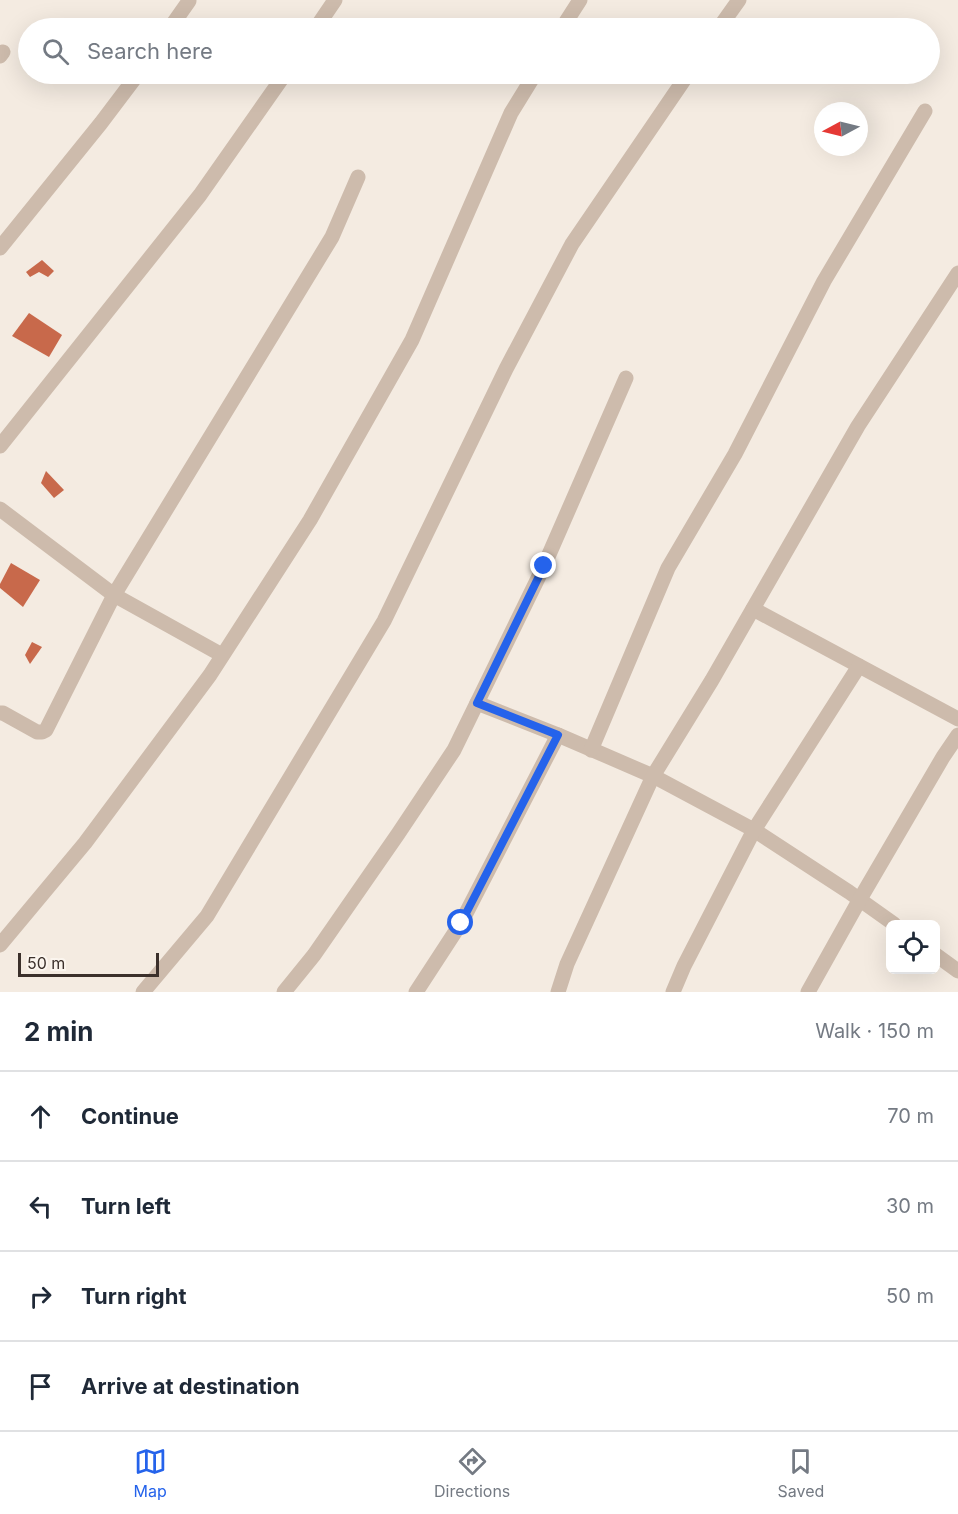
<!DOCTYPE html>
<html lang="en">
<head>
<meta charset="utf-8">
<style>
	body { margin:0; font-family:Inter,sans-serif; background:#f6f6f7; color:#1f2937 }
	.controls { position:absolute; right:18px; bottom:18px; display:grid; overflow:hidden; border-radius:9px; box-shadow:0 6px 24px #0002 }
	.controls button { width:54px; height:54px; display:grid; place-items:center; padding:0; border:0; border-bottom:2px solid #e0e1e3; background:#fff; color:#1f2937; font:30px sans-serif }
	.compass { position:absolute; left:814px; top:102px; width:54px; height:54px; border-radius:50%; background:#fff; box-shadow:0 6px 24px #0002; rotate:263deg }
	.scale { position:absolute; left:18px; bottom:15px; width:141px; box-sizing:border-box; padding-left:6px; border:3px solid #3b302b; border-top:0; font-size:16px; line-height:21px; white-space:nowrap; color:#3b302b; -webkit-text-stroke:4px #fbf5ee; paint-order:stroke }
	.stop { position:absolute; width:18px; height:18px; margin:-14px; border:4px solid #2563eb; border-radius:50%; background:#fff }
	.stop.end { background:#2563eb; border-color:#fff; box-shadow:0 2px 6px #0008 }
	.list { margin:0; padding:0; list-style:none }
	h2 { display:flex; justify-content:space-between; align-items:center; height:78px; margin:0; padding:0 24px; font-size:26px }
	h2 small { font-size:20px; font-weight:400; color:#747a83 }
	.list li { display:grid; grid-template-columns:39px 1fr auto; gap:18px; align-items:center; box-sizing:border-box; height:90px; padding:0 24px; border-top:2px solid #e0e1e3 }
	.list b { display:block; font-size:22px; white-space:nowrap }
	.list em { font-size:20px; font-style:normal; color:#747a83 }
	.icon { flex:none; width:33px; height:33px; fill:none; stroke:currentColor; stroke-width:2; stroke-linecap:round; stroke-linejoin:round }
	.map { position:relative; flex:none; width:958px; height:992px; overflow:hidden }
	.search { position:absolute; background:#fff; box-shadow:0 6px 24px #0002; left:18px; right:18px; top:18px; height:66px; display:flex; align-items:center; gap:15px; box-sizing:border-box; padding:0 21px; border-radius:33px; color:#747a83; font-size:22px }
	.sheet { height:438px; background:#fff }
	nav { display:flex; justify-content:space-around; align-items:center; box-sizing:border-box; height:84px; border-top:2px solid #e0e1e3; background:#fff; font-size:16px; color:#747a83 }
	nav a { display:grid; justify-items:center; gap:3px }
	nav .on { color:#2563eb }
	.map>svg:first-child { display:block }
	.building { fill:#c8694b }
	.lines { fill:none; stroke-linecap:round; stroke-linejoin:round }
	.minor { stroke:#cdbbac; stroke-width:15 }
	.route { stroke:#2563eb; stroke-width:8 }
</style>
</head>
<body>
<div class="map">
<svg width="958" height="992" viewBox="0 0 958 992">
	<rect width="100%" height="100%" fill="#f4ebe1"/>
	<g class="building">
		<polygon points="42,260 54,271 48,277 39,272 30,277 26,272"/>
		<polygon points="29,313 62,335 49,357 12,336"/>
		<polygon points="46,471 64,490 54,498 41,483"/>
		<polygon points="11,563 40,580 23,607 0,588 0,584"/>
		<polygon points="32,642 42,647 30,664 25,655"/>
	</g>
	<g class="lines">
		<g class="minor">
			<polyline points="170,28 189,1"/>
			<polyline points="316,28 335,0"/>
			<polyline points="562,28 580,0"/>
			<polyline points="719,28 739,0"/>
			<polyline points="0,56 3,52"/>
			<polyline points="0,248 101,123 138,74"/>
			<polyline points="0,446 200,195 285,74"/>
			<polyline points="0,509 114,595 222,655"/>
			<polyline points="753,609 958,719"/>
			<polyline points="477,703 558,735 653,776 754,830 849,892 894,924"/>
			<polyline points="0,713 3,713 37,732 42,732 46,730 114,595 332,237 358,177"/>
			<polyline points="591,750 668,568 735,454 824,281 925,111"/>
			<polyline points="0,945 85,843 210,675 310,520 412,340 511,113 535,74"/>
			<polyline points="936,955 958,971"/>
			<polyline points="143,992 207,916 384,621 506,369 572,244 688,74"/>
			<polyline points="284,992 314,955 398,834 454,750 544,566 626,378"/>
			<polyline points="416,992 461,923 558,735"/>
			<polyline points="558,992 567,964 653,776 712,680 858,426 958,273"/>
			<polyline points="673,992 684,966 754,830 859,666"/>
			<polyline points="808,992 860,899 943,757 958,735"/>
		</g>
	</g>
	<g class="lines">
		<polyline class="route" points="461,923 558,735 477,703 544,566"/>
	</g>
</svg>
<div class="controls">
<button><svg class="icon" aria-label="locate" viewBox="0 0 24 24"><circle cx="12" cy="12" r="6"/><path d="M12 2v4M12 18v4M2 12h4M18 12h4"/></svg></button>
</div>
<svg class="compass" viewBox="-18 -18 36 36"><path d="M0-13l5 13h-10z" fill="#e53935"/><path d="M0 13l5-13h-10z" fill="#747a83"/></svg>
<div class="scale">50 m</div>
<div class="stop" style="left:461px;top:923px"></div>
<div class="stop end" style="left:544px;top:566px"></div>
<div class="search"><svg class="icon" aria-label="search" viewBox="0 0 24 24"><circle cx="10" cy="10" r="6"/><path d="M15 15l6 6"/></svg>Search here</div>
</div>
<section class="sheet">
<h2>2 min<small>Walk · 150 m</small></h2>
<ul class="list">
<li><svg class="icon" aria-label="ahead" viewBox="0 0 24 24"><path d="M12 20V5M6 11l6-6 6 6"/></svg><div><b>Continue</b></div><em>70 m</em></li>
<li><svg class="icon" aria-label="left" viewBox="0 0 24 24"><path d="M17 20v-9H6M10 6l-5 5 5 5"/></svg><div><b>Turn left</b></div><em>30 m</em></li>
<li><svg class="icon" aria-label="right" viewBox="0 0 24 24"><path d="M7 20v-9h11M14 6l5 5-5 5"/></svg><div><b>Turn right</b></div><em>50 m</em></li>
<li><svg class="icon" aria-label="arrive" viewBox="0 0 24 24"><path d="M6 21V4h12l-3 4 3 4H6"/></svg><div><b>Arrive at destination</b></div></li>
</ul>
</section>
<nav>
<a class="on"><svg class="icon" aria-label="map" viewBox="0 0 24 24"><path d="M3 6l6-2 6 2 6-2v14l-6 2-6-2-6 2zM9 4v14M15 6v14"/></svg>Map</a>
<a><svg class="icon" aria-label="directions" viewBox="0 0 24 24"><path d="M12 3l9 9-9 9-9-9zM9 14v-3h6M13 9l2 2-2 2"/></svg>Directions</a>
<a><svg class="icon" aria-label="saved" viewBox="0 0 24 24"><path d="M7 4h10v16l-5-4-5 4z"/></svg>Saved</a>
</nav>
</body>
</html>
